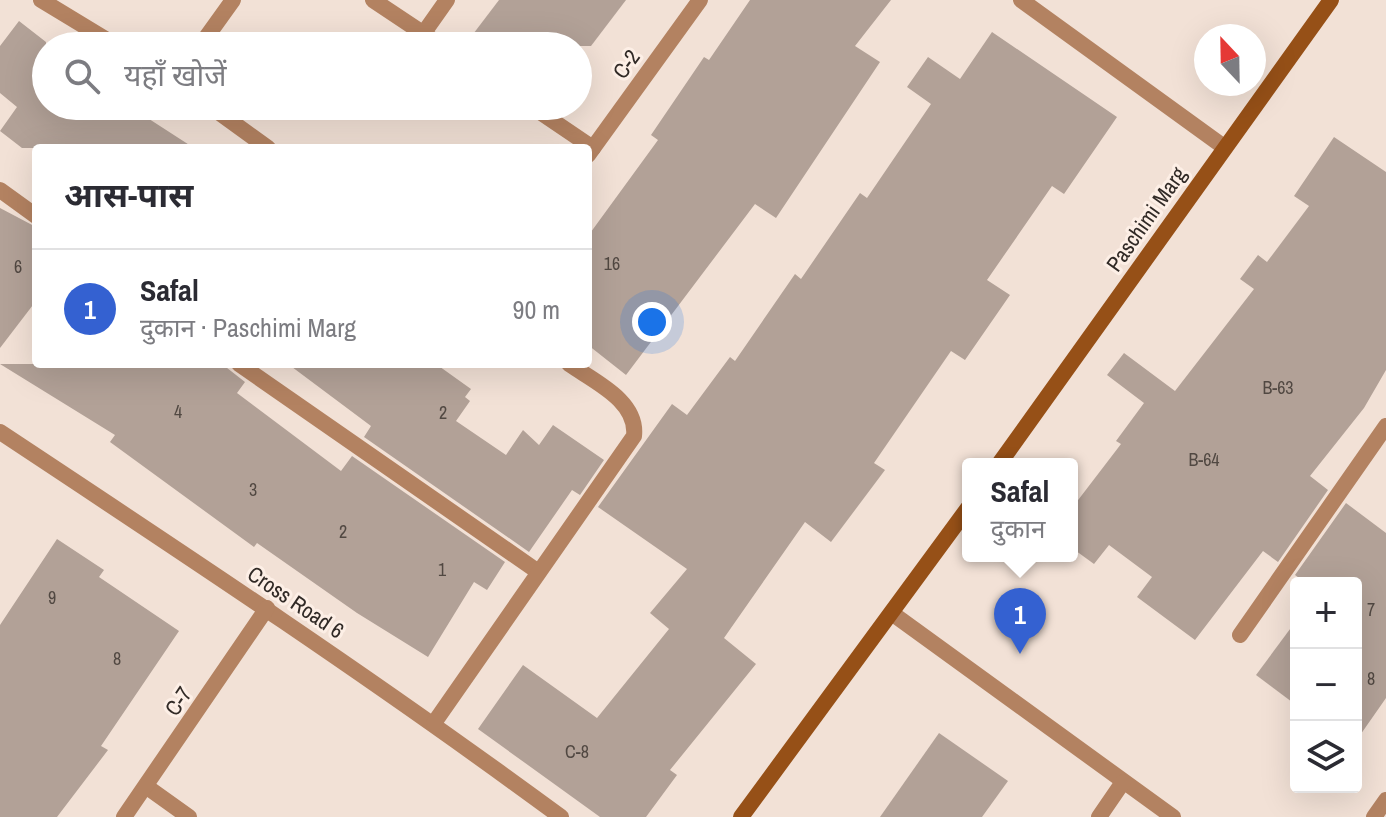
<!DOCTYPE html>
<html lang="hi">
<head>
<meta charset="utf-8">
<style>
	body { margin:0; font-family:"Archivo Narrow","Noto Sans Devanagari",sans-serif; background:#f7f7f7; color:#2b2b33 }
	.controls { position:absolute; right:24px; bottom:24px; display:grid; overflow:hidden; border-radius:8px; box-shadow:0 8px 32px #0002 }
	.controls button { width:72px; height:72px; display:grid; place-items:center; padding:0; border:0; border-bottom:2px solid #e1e1e2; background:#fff; color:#2b2b33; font:40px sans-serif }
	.compass { position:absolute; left:1194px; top:24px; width:72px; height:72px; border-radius:50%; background:#fff; box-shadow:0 8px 32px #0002; rotate:338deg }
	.you { position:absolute; left:652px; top:322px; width:28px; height:28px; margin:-20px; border:6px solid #fff; border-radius:50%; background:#1a73e8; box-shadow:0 0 0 12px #1a73e833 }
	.badge { display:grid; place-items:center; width:52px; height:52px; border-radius:50%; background:#3461d1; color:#fff; font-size:26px; font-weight:700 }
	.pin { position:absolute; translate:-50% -66px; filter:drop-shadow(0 2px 4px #0008) }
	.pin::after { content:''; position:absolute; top:42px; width:28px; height:24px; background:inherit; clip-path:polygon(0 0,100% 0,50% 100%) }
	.popup { position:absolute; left:962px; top:458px; width:116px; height:104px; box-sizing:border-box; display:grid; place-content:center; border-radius:8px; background:#fff; filter:drop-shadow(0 2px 6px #0005); font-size:26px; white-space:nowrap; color:#7c7c81 }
	.popup b { font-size:30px; color:#2b2b33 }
	.popup::after { content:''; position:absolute; left:50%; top:100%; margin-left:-16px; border:16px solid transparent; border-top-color:#fff }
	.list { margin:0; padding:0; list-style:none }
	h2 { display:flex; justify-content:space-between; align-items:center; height:104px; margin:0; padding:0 32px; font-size:34px }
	h2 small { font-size:26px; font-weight:400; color:#7c7c81 }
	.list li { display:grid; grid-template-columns:52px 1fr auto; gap:24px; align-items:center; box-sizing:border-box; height:120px; padding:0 32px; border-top:2px solid #e1e1e2 }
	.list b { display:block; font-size:30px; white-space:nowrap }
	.list p { margin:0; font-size:26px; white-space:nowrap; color:#7c7c81 }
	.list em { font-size:26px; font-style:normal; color:#7c7c81 }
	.icon { flex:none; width:44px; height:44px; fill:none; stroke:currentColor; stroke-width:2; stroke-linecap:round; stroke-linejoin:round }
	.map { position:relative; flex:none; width:1386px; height:817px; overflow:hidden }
	.search { position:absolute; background:#fff; box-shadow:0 8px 32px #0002; left:32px; top:32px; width:560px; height:88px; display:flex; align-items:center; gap:20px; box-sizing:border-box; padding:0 28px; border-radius:44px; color:#7c7c81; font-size:30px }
	.panel { position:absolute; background:#fff; box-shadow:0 8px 32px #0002; left:32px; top:144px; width:560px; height:224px; border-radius:8px }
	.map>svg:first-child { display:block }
	.building { fill:#b2a197 }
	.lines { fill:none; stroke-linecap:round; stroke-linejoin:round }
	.minor { stroke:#b38261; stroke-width:16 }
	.secondary { stroke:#965017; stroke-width:16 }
	.labels { text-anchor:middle; stroke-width:6; stroke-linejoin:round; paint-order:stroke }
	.number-label { font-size:18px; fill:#514842 }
	.street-label { font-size:22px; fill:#312a26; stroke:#fdefe6 }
</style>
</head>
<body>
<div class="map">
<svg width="1386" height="817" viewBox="0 0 1386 817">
	<rect width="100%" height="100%" fill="#f2e1d6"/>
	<g class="building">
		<polygon points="499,0 626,0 591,46 464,46"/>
		<polygon points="750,0 891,0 855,46 880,62 776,218 755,204 626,375 588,345 588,236 658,140 651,135 704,57 709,60"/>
		<polygon points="19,21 46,42 46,106 129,106 194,148 22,148 0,131 17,107 0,93 0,46"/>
		<polygon points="992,32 1117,117 1064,194 1052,186 987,280 1010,295 965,360 951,351 874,463 885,470 831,542 805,522 724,638 756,664 670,770 677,775 646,817 600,817 478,729 523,665 597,718 669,629 650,613 687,569 598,507 672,404 687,415 730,357 735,361 795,274 801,279 860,193 867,198 931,104 907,87 928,57 960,79"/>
		<polygon points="1334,137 1386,172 1386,370 1364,408 1310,476 1328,490 1278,562 1263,551 1195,640 1137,597 1152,577 1109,545 1094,564 1072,548 1072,508 1121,444 1116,441 1144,403 1107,375 1124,353 1175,391 1254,289 1240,279 1258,255 1267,262 1309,206 1294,196"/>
		<polygon points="0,208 36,227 36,301 0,348"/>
		<polygon points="0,364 222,364 245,382 237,393 341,471 352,456 505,562 487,590 474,582 428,657 357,613 257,543 254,547 110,442 115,435"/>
		<polygon points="288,364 436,364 471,389 465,397 470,401 456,421 506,455 523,430 539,445 553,425 604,460 580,495 572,490 529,552 364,437 371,426"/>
		<polygon points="1346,503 1386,533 1386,698 1356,741 1356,583 1306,583 1295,575"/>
		<polygon points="57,539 104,570 99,577 179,631 101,746 108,750 57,817 0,817 0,625"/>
		<polygon points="1296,621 1296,705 1256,675"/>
		<polygon points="939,733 1008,781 982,817 880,817"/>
	</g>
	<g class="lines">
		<g class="minor">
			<polyline points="41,0 117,46"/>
			<polyline points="373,0 442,46"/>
			<polyline points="1021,0 1224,147"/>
			<polyline points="423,34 447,0"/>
			<polyline points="200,46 233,0"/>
			<polyline points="210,106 268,148"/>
			<polyline points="531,106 593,148"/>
			<polyline points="588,155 700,0"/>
			<polyline points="0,190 36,216"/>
			<polyline points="239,364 537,571"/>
			<path d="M0,432C189,557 378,682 561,817"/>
			<polyline points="893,614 1173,817"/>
			<polyline points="1240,635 1386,426"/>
			<path d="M434,723L634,436C638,401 595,382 569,364"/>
			<polyline points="147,787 189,817"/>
			<polyline points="124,817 267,608"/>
			<polyline points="1099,817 1123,782"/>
			<polyline points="1374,817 1386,800"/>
		</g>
		<g class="secondary">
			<polyline points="999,464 1331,0"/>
			<polyline points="741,817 968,508"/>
		</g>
	</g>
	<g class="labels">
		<g class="number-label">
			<text x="612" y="270">16</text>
			<text x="18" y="273">6</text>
			<text x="1278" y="394">B-63</text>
			<text x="178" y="418">4</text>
			<text x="443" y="419">2</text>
			<text x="1204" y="466">B-64</text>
			<text x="253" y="496">3</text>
			<text x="343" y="538">2</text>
			<text x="442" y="576">1</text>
			<text x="52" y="604">9</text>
			<text x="1371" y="616">7</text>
			<text x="117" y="665">8</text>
			<text x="1371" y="685">8</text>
			<text x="577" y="758">C-8</text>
		</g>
		<g class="street-label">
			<text transform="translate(626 64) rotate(-54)" y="8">C-2</text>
			<text transform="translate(1146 219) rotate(-55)" y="8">Paschimi Marg</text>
			<text transform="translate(296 602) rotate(34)" y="8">Cross Road 6</text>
			<text transform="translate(178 701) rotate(-56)" y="8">C-7</text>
		</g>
	</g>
</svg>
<div class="controls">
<button>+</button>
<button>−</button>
<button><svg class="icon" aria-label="layers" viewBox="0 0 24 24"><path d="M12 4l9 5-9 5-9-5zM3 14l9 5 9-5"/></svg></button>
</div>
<svg class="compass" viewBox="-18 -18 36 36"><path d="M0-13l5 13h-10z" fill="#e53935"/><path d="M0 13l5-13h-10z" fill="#7c7c81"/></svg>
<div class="you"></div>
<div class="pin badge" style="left:1020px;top:654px">1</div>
<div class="popup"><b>Safal</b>दुकान</div>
<div class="search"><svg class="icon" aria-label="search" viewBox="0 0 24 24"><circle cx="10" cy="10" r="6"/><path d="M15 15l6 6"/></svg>यहाँ खोजें</div>
<section class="panel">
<h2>आस-पास<small></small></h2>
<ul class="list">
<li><span class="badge">1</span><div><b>Safal</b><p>दुकान · Paschimi Marg</p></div><em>90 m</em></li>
</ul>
</section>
</div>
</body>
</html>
